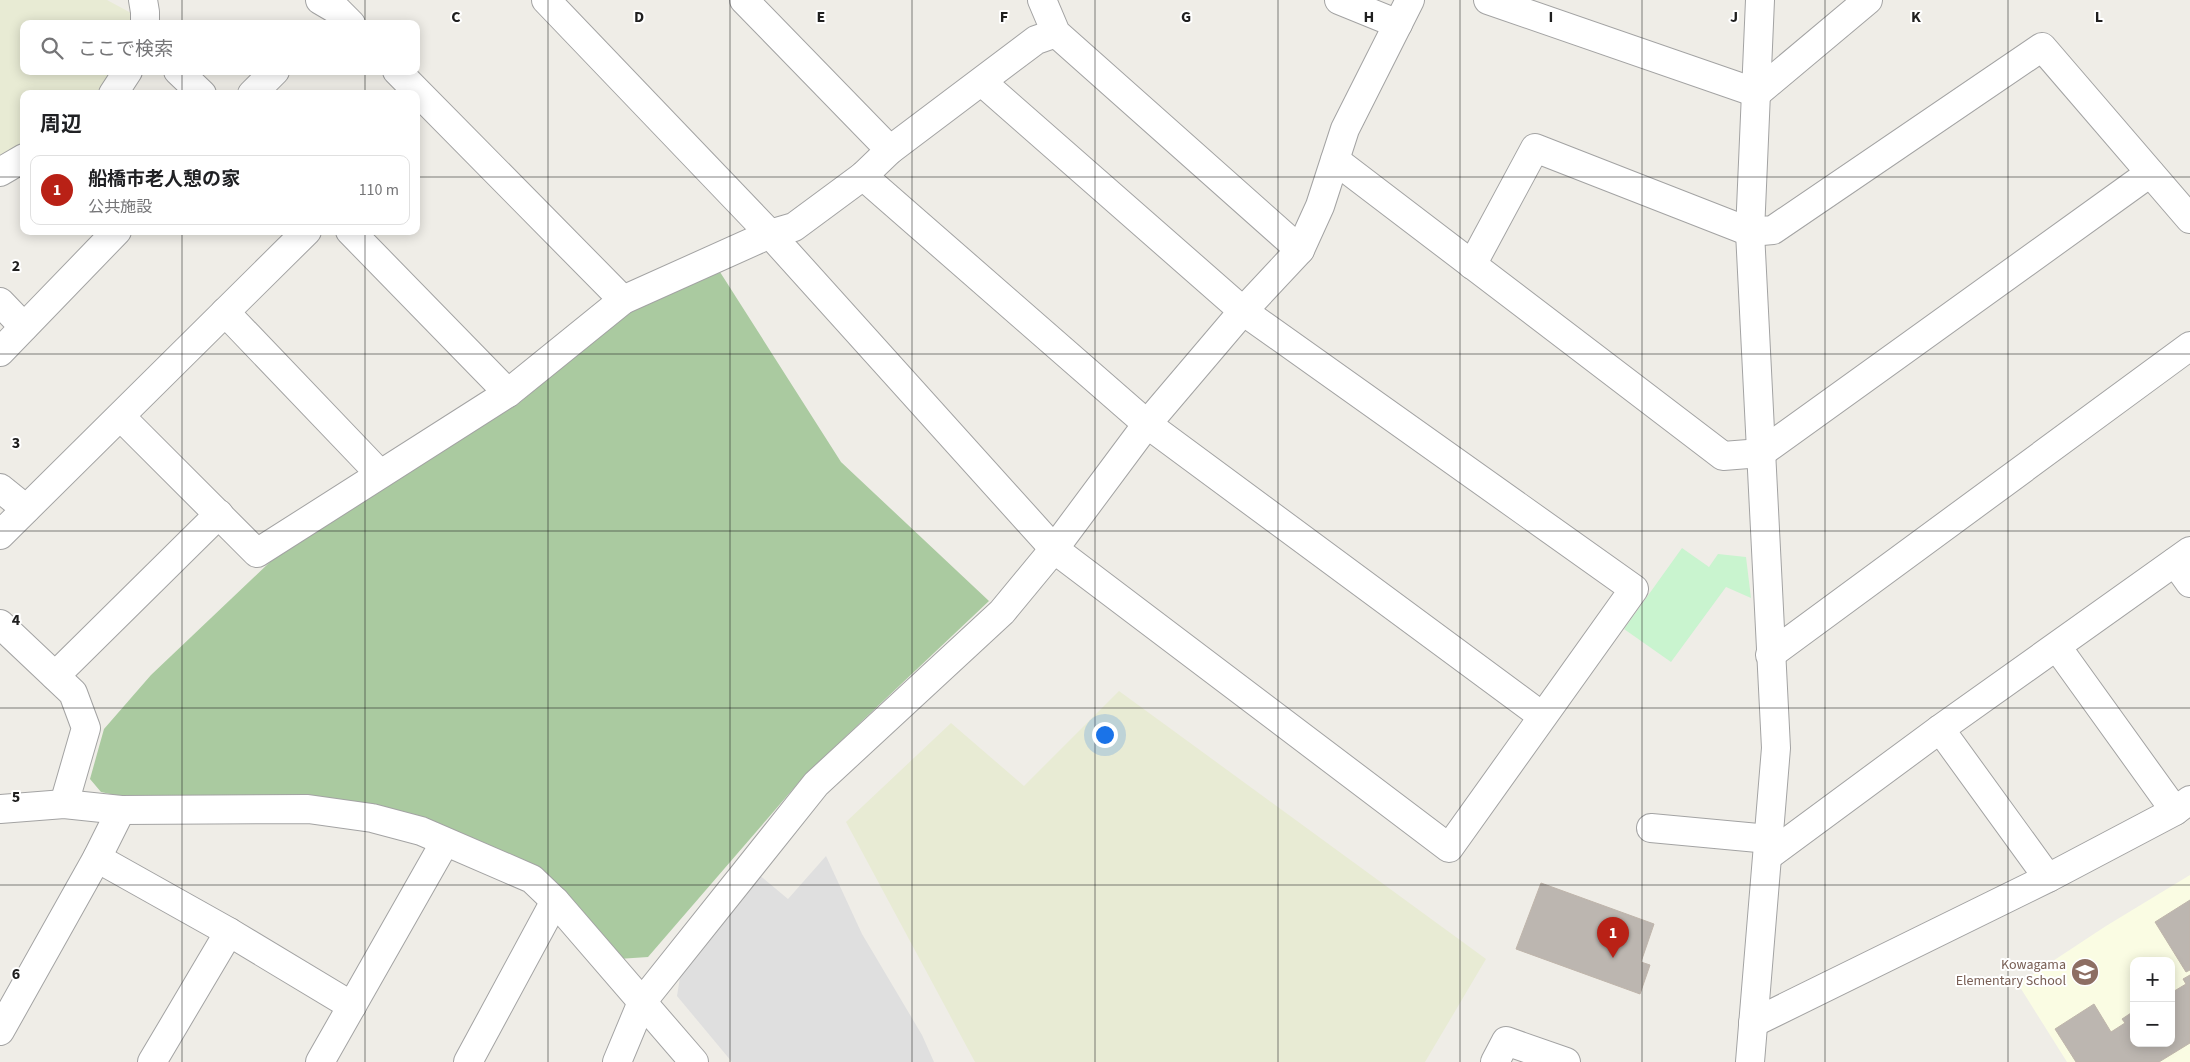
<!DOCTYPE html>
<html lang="ja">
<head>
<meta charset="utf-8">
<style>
	body { margin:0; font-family:"Source Sans 3","Noto Sans JP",sans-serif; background:#f2f2f2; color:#202124 }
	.controls { position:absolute; right:15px; bottom:15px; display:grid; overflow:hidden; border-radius:10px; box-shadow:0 2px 12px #0003 }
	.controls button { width:45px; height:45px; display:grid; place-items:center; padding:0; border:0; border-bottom:1px solid #e0e0e0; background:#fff; color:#202124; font:25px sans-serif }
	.you { position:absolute; left:1104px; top:734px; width:18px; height:18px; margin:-12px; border:4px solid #fff; border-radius:50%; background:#1a73e8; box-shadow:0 0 0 8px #1a73e833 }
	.badge { display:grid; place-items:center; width:32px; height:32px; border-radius:50%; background:#b92116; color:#fff; font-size:16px; font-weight:700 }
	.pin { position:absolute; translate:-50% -41px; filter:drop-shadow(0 1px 2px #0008) }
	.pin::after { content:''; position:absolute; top:26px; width:18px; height:15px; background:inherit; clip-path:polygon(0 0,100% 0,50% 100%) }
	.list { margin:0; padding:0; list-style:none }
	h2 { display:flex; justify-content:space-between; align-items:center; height:65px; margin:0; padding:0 20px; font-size:21px }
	h2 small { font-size:16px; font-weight:400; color:#757577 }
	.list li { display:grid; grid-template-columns:32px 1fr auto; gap:15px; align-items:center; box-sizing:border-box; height:70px; margin:0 10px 10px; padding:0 10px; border:1px solid #e0e0e0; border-radius:10px }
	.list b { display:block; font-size:19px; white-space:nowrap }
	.list p { margin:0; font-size:16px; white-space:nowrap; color:#757577 }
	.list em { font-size:16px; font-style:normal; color:#757577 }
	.icon { flex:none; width:28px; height:28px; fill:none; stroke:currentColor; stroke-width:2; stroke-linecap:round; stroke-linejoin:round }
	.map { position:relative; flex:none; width:2190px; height:1062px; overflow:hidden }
	.search { position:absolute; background:#fff; box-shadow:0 2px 12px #0003; left:20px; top:20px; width:400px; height:55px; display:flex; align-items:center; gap:12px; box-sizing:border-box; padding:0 18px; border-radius:10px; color:#757577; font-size:19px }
	.panel { position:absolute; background:#fff; box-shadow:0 2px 12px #0003; left:20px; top:90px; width:400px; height:145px; border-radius:10px }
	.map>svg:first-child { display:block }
	.education { fill:#fafce3; fill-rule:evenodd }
	.farmland { fill:#e8ebd4 }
	.forest { fill:#aacaa0 }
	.park { fill:#c9f4cf }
	.parking { fill:#dfdfdf }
	.building { fill:#bcb6b0; stroke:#bfb5ab }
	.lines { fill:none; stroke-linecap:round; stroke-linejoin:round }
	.minor-casing { stroke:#a3a3a3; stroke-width:30 }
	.minor { stroke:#fff; stroke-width:28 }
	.grid { fill:none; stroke:#1f1f1f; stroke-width:1; stroke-opacity:0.55 }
	.labels { text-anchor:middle; stroke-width:4; stroke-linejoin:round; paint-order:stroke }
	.education-label { font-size:14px; fill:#785e54; stroke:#fff; text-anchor:end }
	.grid-label { font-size:16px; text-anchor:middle; font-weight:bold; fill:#1f1f1f; stroke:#fff; stroke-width:4; stroke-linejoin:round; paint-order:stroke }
</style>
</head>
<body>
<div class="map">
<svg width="2190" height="1062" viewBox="0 0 2190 1062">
	<rect width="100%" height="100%" fill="#efede7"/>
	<path class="education" d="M2190,875V1062H2067L2018,984L2106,926ZM2134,961H2171V1043H2134Z"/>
	<g class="farmland">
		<polygon points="0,0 107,0 131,13 131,24 24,24 24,71 115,71 98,94 24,94 24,145 0,158"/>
		<polygon points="1119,691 1486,959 1425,1062 975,1062 846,822 951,723 1024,786"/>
	</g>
	<polygon class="forest" points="720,272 841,462 989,601 806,774 648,957 618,959 565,893 533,864 447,830 305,798 120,796 101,792 90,779 104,729 151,675 271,561 398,477 518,404 630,309"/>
	<polygon class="park" points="1682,548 1709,567 1718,554 1746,557 1751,598 1726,587 1671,662 1624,629"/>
	<polygon class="parking" points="826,856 862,934 922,1035 934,1062 732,1062 677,996 680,977 758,874 788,899"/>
	<g class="building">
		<polygon points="1541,883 1654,924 1641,962 1650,965 1640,994 1516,949"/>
		<polygon points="2190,900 2190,970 2186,972 2155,922"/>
		<polygon points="2190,975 2190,1043 2159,1062 2076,1062 2055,1029 2094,1004 2111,1032 2125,1023 2122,1019 2134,1011 2134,1043 2171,1043 2171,993 2186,984 2183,979"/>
	</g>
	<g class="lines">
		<defs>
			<g id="minor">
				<polyline points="143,0 145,12 145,24"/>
				<polyline points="320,0 337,10 351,24"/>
				<polyline points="546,0 770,234 1054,549 1449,848 1634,589 1243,311 982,82"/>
				<polyline points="744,0 890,150"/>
				<polyline points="1042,0 1056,33 1300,250"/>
				<polyline points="1339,0 1398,24"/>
				<polyline points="1488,0 1757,93 1868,0"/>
				<polyline points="178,71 202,94"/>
				<polyline points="397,71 623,300"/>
				<polyline points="113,94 128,71"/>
				<polyline points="252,94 275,71"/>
				<polyline points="1335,160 1723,456 1761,453 2150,173"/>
				<polyline points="0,172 24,158"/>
				<polyline points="863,176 1147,424 1542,716"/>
				<polyline points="350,231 508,393"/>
				<polyline points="1472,265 1535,148 1750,232 1773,230 2042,47 2190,219"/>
				<polyline points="0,302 24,327"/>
				<polyline points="225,312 380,474"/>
				<polyline points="0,352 117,231"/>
				<polyline points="121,417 257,553 508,393 623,300 770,234 794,227 863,176 890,150 1036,40 1056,33"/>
				<polyline points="0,488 26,509"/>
				<polyline points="0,535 307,231"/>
				<polyline points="2175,562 2190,583"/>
				<polyline points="0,624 73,693 86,728 64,804"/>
				<polyline points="2057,647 2175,811"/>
				<polyline points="1770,655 2190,346"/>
				<polyline points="55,676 219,514"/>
				<polyline points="1940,729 2048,878"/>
				<polyline points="0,809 64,804 121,810 308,809 372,818 421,831 532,879 555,901 694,1062"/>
				<polyline points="1651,828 1769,839"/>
				<polyline points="1768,856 1940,729 2190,551"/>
				<polyline points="97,858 229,932 352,1006"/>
				<polyline points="1753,1023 2048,878 2175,811 2190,800"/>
				<polyline points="0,1031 97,858 121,810"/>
				<polyline points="152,1062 229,932"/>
				<polyline points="320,1062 445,842"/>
				<polyline points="468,1062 555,901"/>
				<polyline points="617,1062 642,1002 816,784 1002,612 1054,549 1147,424 1243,311 1300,250 1320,206 1345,129 1410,0"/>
				<polyline points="1495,1062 1506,1041 1566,1062"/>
				<polyline points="1750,1062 1776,748 1750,232 1760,0"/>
			</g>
		</defs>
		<use href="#minor" class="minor-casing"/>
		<use href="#minor" class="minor"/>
	</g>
	<path class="grid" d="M182,0V24M365,0V24M548,0V1062M730,0V1062M912,0V1062M1095,0V1062M1278,0V1062M1460,0V1062M1642,0V1062M1825,0V1062M2008,0V1062M182,71V94M365,71V94M0,177H24M416,177H2190M182,231V1062M365,231V1062M0,354H2190M0,531H2190M0,708H2190M0,885H2190"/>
	<defs>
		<symbol id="school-disc" viewBox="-11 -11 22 22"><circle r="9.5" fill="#8d6e63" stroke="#fff"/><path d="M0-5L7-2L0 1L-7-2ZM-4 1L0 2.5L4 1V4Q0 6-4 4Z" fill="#fff"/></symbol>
	</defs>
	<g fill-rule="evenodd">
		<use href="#school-disc" x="2069" y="956" width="32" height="32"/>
	</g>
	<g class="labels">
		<g class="education-label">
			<text x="2066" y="969">Kowagama<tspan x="2066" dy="16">Elementary School</tspan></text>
		</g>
	</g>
	<g class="grid-label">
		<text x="456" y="22">C</text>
		<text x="639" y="22">D</text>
		<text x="821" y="22">E</text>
		<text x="1004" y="22">F</text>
		<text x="1186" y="22">G</text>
		<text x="1369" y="22">H</text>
		<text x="1551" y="22">I</text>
		<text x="1734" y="22">J</text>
		<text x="1916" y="22">K</text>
		<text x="2099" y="22">L</text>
		<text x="16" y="271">2</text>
		<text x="16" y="448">3</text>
		<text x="16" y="625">4</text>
		<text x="16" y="802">5</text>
		<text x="16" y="979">6</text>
	</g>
</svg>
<div class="controls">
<button>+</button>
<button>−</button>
</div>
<div class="you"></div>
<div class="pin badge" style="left:1613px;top:958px">1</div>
<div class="search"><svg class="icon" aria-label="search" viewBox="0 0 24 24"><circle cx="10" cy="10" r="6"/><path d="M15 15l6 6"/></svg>ここで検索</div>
<section class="panel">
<h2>周辺<small></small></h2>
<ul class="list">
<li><span class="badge">1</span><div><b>船橋市老人憩の家</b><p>公共施設</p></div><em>110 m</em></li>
</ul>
</section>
</div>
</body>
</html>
